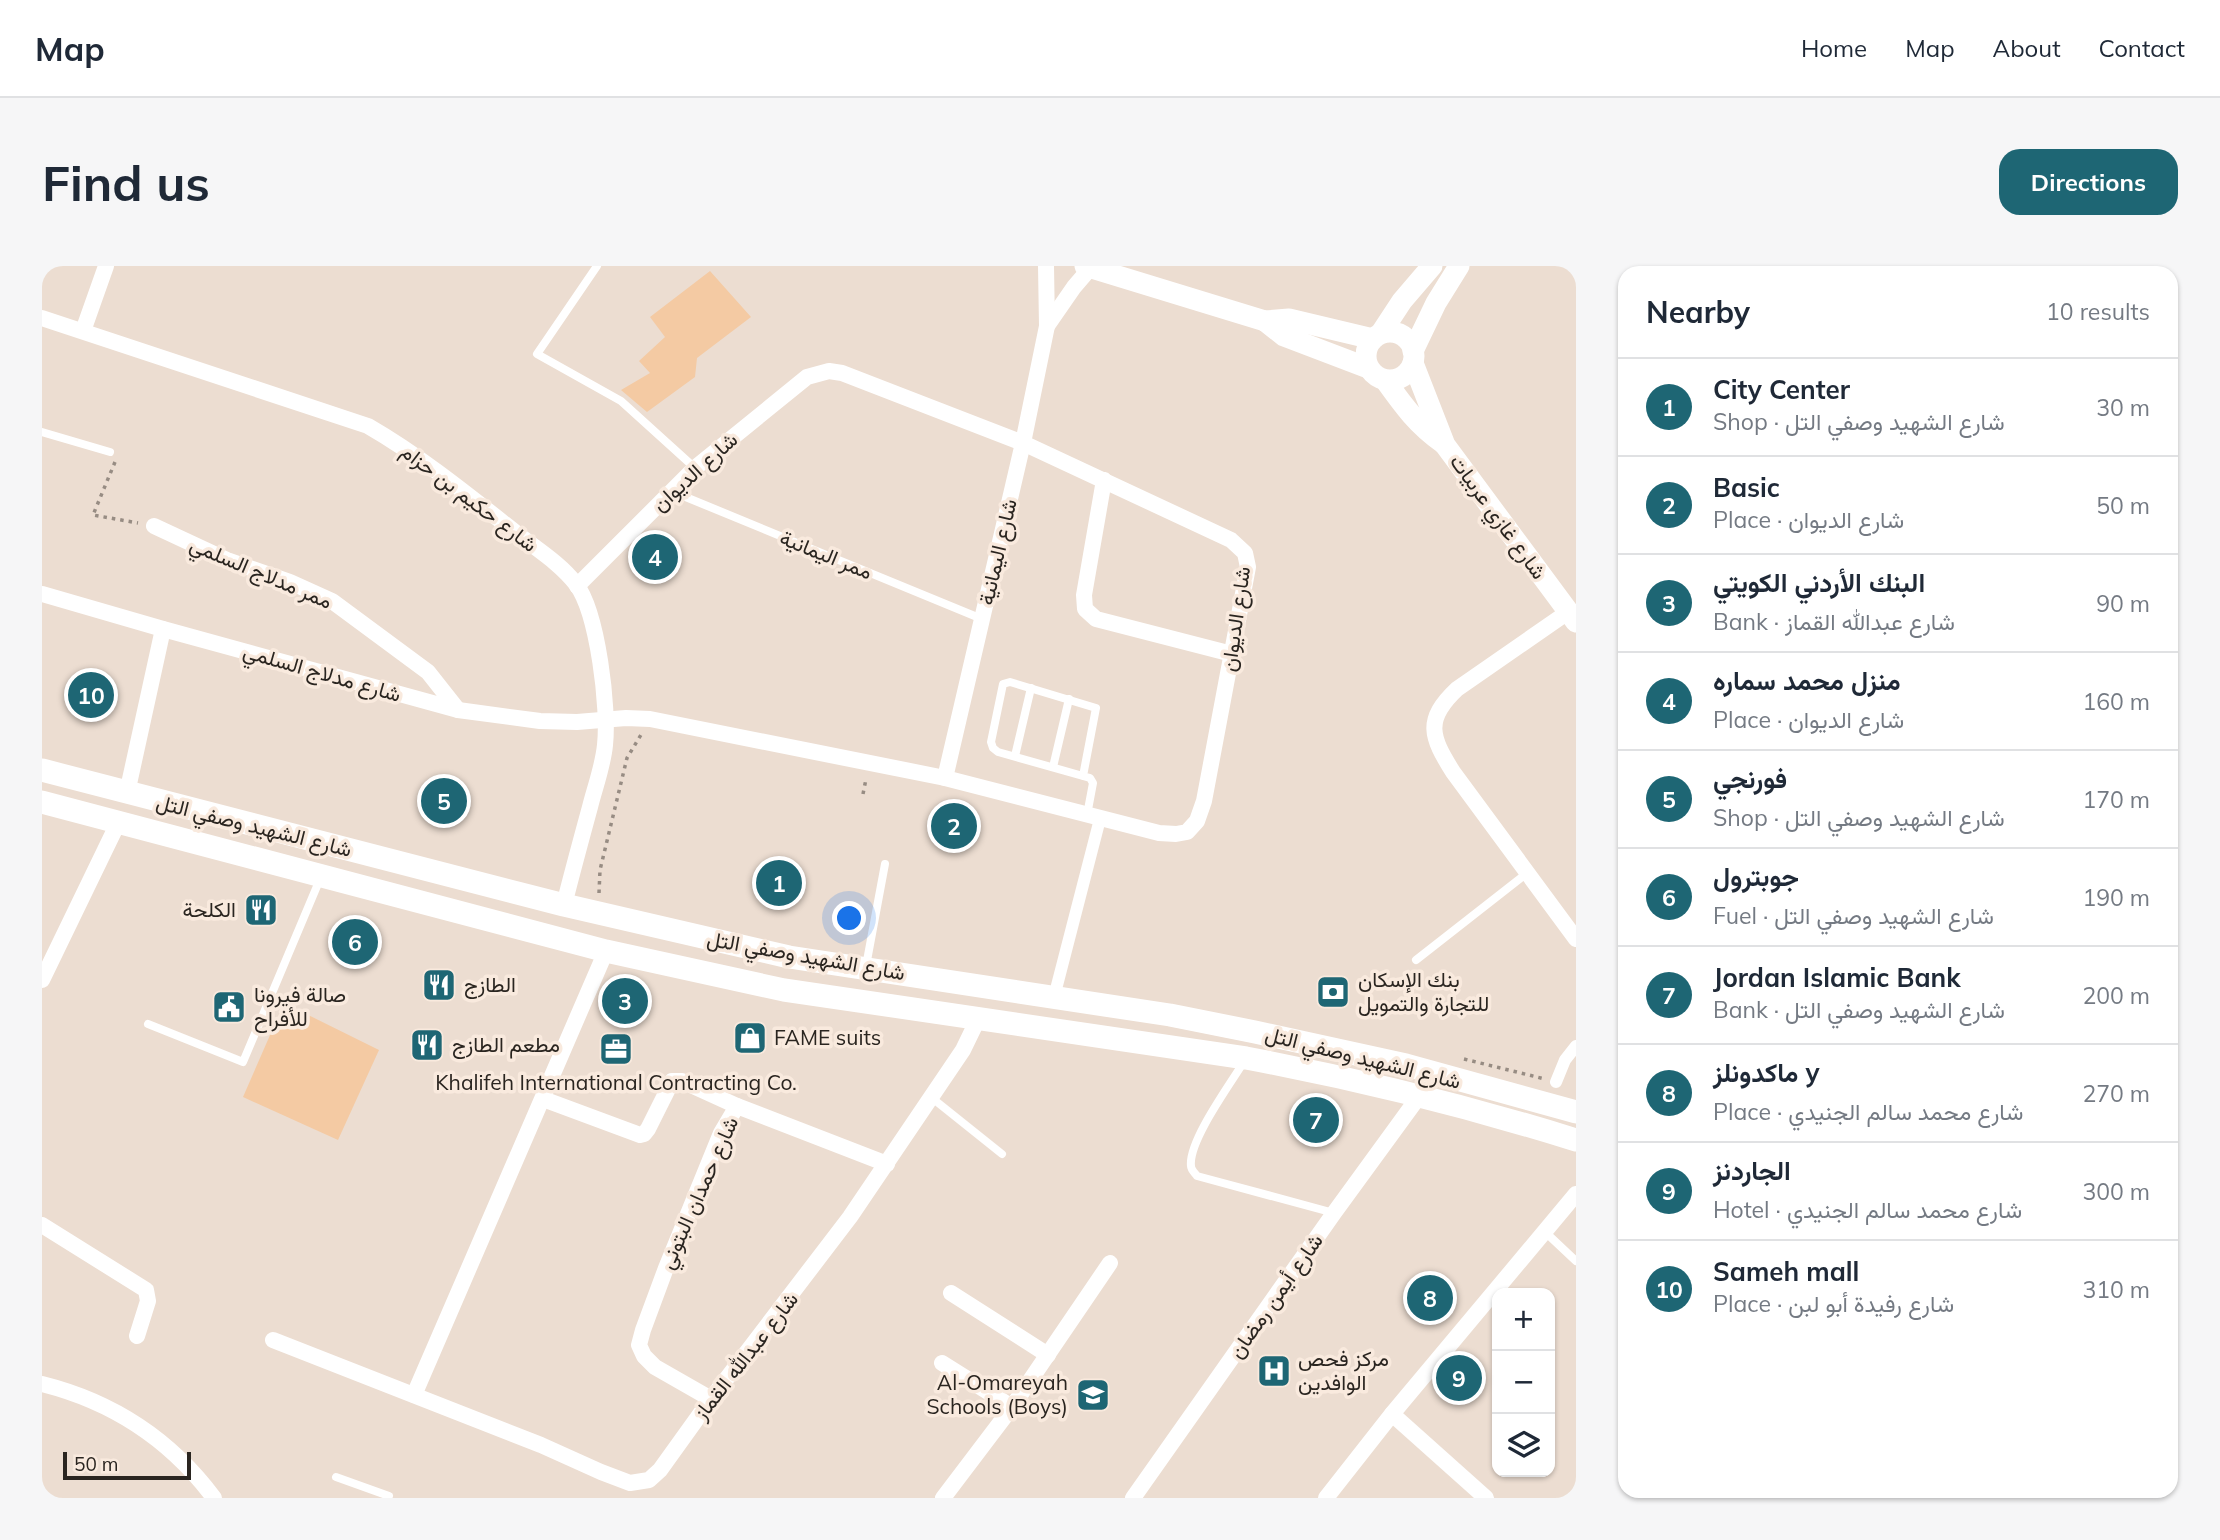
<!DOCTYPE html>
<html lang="en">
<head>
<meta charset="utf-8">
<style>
	body { margin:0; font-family:Mulish,Vazirmatn,sans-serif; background:#f6f6f7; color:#1f2937 }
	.controls { position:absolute; right:21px; bottom:21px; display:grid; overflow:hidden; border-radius:14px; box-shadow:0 2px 5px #0004 }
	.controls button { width:63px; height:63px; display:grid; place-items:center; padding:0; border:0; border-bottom:2px solid #e0e1e3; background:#fff; color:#1f2937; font:35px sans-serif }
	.scale { position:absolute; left:21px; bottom:18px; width:128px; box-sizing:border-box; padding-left:7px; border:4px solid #2a2520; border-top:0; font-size:19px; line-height:24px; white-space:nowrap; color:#2a2520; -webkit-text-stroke:5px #f9eade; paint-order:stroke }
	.you { position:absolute; left:808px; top:653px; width:24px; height:24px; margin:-18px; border:5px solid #fff; border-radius:50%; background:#1a73e8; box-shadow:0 0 0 10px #1a73e833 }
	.badge { display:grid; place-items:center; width:46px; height:46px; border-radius:50%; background:#1e6674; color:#fff; font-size:23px; font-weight:700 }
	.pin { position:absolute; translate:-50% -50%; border:4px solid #fff; box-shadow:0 2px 7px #0006 }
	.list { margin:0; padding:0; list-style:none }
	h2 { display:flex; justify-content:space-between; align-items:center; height:91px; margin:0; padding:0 28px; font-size:30px }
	h2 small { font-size:23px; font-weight:400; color:#747a83 }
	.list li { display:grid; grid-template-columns:46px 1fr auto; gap:21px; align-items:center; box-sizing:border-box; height:98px; padding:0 28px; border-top:2px solid #e0e1e3 }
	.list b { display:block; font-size:26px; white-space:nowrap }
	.list p { margin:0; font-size:23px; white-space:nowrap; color:#747a83 }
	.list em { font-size:23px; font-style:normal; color:#747a83 }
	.icon { flex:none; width:38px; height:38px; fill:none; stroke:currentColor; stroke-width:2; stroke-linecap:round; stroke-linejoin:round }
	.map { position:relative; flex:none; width:1534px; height:1232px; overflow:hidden; border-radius:21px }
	header { display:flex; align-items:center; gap:42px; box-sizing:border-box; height:98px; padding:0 35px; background:#fff; border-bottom:2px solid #e0e1e3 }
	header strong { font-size:33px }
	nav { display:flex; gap:38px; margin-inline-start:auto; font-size:24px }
	.intro { display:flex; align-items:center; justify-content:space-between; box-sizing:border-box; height:168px; padding:0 42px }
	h1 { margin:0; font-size:49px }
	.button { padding:18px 32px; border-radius:21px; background:#1e6674; color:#fff; font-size:24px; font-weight:700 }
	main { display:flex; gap:42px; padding:0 42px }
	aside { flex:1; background:#fff; border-radius:21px; box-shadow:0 2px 5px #0004 }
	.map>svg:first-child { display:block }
	.green { fill:#f4caa3 }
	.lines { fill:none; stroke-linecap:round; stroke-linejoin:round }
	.path { stroke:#978c83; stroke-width:3.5; stroke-dasharray:3.5 5; stroke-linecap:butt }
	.service { stroke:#fff; stroke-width:8 }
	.pedestrian { stroke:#fff; stroke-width:12 }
	.minor { stroke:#fff; stroke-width:16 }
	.tertiary { stroke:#fff; stroke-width:21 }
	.secondary { stroke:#fff; stroke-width:23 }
	.labels { text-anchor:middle; stroke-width:7; stroke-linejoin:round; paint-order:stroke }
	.street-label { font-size:21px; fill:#2a2520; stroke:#f9eade }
	.poi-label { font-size:21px; fill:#2a2520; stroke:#f9eade; text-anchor:start }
</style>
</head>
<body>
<header>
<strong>Map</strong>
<nav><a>Home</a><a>Map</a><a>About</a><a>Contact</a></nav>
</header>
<div class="intro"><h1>Find us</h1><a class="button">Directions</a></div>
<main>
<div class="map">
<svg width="1534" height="1232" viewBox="0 0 1534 1232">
	<rect width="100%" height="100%" fill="#ecddd1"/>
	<g class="green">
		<polygon points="668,5 709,51 655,92 653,111 605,146 579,124 608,107 597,95 623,71 608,51"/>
		<polygon points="242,737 337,784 296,874 201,831"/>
	</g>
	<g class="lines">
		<g class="path">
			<polyline points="73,196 51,249 96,257"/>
			<polyline points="821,528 824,513"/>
			<polyline points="557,627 558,604 585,492 600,467"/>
			<polyline points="1422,793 1503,813"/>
		</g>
		<g class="service">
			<polyline points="555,0 495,88 579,135 653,202"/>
			<polyline points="0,166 68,186"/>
			<polyline points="629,225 940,353"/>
			<polyline points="973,490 989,422"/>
			<polyline points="1011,501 1027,433"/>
			<polyline points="1041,510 1054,442 968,416 961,418 949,476 951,482 956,486 1048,512 1051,517 1045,549"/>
			<polyline points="1374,694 1484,608"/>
			<polyline points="824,700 843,598"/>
			<polyline points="106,758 201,796 278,613"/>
			<path d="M1203,794C1189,817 1146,875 1149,900C1149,904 1153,907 1155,910L1292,947"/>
			<polyline points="890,832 960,888"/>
			<polyline points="1501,964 1534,995"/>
			<polyline points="294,1211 347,1230 346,1232"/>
		</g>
		<g class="pedestrian">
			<polyline points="1012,731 1058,553"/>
			<polyline points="1514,816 1523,794 1534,780"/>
		</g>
		<g class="minor">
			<path d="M0,52L326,160C378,190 426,229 473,266C493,282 518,297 534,318C556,347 567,443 563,479C561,500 553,521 548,541C539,574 530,607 522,639"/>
			<polyline points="1005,60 1032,21 1050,0"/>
			<polyline points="41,65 64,0"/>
			<polyline points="1062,214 1042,329 1043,343 1054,353 1190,388"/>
			<polyline points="112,260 185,294 248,316 290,335 386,406 416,444"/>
			<polyline points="0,328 121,363 416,444 498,455 535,456 584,452 608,453 903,512 1117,567 1134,568 1145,566 1155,555 1162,535 1206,301 1203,287 1189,274 981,177 800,107 787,105 765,111 653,202 535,320"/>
			<path d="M1526,346L1415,423C1382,454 1389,471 1411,506L1534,673"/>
			<polyline points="903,512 981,177 1005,60 1004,0"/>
			<polyline points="85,527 121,363"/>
			<polyline points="0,714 76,557"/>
			<polyline points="501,833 598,869 602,868 606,863 630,815 640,815 695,840"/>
			<polyline points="0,959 104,1024 106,1035 95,1070"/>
			<polyline points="909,1027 1006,1089"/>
			<polyline points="231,1074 499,1179 559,1206 588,1217 607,1214 618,1204 669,1133 808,951 921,784 936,753"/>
			<polyline points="900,1097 970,1141"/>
			<path d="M0,1118C72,1136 128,1173 172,1232"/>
			<polyline points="372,1129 564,685"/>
			<polyline points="669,1133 613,1101 602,1090 597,1079 601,1064 624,1002 679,867 695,840 845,898"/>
			<polyline points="1350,1148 1444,1232"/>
			<polyline points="901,1232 970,1141 1068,997"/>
			<polyline points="1091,1232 1292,947 1378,829"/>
			<polyline points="1284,1232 1350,1148 1534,928"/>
		</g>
		<g class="tertiary">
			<polyline points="1043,0 1223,55 1247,53 1331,73"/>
			<polyline points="1223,55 1242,70 1326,102"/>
			<circle cx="1348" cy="90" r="24"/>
			<polyline points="1339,67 1360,35 1390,0"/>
			<polyline points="1371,85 1394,37 1417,0"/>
			<polyline points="1371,97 1403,179 1534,356"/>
			<path d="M1343,114C1361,139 1375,159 1401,177"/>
		</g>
		<g class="secondary">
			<polyline points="0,504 522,639 747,691 1128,749 1213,766 1364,799 1534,846"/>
			<path d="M0,536L564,685L742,724L1204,792C1316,813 1425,840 1534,874"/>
		</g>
	</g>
	<defs>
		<symbol id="restaurant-square" viewBox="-11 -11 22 22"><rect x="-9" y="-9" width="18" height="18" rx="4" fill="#1e6674" stroke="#f9eade"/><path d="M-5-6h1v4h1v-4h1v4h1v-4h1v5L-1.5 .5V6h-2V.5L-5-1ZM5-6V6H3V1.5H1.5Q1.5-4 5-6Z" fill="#fff"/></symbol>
		<symbol id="bank-square" viewBox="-11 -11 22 22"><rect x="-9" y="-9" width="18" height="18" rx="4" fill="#1e6674" stroke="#f9eade"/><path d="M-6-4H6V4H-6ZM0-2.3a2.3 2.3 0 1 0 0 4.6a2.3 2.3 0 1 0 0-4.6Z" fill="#fff"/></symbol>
		<symbol id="civic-square" viewBox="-11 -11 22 22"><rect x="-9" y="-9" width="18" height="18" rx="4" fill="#1e6674" stroke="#f9eade"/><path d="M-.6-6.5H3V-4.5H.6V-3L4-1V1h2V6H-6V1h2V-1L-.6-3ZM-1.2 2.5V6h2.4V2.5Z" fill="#fff"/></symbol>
		<symbol id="shop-square" viewBox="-11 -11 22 22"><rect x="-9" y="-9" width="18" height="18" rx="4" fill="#1e6674" stroke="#f9eade"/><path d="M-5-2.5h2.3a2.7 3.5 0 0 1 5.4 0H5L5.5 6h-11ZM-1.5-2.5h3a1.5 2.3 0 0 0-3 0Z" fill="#fff"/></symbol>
		<symbol id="office-square" viewBox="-11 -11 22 22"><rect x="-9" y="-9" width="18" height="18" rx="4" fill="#1e6674" stroke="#f9eade"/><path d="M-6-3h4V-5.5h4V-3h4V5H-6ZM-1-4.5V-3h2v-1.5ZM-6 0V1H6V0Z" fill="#fff"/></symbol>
		<symbol id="hospital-square" viewBox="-11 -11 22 22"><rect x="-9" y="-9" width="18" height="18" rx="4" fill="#1e6674" stroke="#f9eade"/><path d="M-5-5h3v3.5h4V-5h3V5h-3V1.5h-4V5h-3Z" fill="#fff"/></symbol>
		<symbol id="school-square" viewBox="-11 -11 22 22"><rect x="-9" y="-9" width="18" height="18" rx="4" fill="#1e6674" stroke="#f9eade"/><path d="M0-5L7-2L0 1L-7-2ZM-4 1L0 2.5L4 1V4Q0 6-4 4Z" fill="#fff"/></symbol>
	</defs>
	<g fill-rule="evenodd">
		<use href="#restaurant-square" x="200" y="625" width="38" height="38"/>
		<use href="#restaurant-square" x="378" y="700" width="38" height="38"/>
		<use href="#bank-square" x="1272" y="707" width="38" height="38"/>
		<use href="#civic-square" x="168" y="722" width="38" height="38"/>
		<use href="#shop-square" x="689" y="753" width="38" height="38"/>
		<use href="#restaurant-square" x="366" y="760" width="38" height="38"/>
		<use href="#office-square" x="555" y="764" width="38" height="38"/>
		<use href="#hospital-square" x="1213" y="1086" width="38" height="38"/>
		<use href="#school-square" x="1032" y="1110" width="38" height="38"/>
	</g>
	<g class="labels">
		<g class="street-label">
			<text transform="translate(653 206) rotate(-42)" y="7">شارع الديوان</text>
			<text transform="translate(427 232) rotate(37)" y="7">شارع حكيم بن حزام</text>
			<text transform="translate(1456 251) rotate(54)" y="7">شارع غازي عربيات</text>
			<text transform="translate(956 286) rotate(-77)" y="7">شارع اليمانية</text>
			<text transform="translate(784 289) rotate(22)" y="7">ممر اليمانية</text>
			<text transform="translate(219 307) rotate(23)" y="7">ممر مدلاج السلمي</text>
			<text transform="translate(1194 353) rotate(-82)" y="7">شارع الديوان</text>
			<text transform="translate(280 407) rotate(16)" y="7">شارع مدلاج السلمي</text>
			<text transform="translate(212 560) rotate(14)" y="7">شارع الشهيد وصفي التل</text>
			<text transform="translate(764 690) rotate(10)" y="7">شارع الشهيد وصفي التل</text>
			<text transform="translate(1321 792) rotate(14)" y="7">شارع الشهيد وصفي التل</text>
			<text transform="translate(657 927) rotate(-66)" y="7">شارع حمدان البتوني</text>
			<text transform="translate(1234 1030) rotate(-55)" y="7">شارع أيمن رمضان</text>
			<text transform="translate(704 1090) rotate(-52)" y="7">شارع عبدالله القماز</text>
		</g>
		<g class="poi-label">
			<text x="194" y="651" text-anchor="end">الكلحة</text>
			<text x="1316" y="721">بنك الإسكان<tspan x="1316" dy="24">للتجارة والتمويل</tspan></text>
			<text x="422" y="726">الطازج</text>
			<text x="212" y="736">صالة فيرونا<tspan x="212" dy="24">للأفراح</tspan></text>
			<text x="732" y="779">FAME suits</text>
			<text x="410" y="786">مطعم الطازج</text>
			<text x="574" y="824" text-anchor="middle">Khalifeh International Contracting Co.</text>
			<text x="1256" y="1100">مركز فحص<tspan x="1256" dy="24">الوافدين</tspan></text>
			<text x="1026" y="1124" text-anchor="end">Al-Omareyah<tspan x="1026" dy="24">Schools (Boys)</tspan></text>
		</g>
	</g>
</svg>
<div class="controls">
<button>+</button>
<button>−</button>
<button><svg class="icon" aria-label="layers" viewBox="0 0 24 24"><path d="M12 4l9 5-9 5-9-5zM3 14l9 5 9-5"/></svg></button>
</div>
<div class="scale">50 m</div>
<div class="you"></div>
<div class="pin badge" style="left:737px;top:617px">1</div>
<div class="pin badge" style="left:912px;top:560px">2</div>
<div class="pin badge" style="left:583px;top:735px">3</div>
<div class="pin badge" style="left:613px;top:291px">4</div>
<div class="pin badge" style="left:402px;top:535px">5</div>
<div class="pin badge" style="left:313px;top:676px">6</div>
<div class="pin badge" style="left:1274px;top:854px">7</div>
<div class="pin badge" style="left:1388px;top:1032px">8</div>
<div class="pin badge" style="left:1417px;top:1112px">9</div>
<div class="pin badge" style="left:49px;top:429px">10</div>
</div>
<aside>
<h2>Nearby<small>10 results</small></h2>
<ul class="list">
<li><span class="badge">1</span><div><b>City Center</b><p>Shop · شارع الشهيد وصفي التل</p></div><em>30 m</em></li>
<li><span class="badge">2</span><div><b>Basic</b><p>Place · شارع الديوان</p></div><em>50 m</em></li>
<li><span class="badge">3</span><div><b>البنك الأردني الكويتي</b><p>Bank · شارع عبدالله القماز</p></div><em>90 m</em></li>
<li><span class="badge">4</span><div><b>منزل محمد سماره</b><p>Place · شارع الديوان</p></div><em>160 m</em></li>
<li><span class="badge">5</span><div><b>فورنجي</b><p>Shop · شارع الشهيد وصفي التل</p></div><em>170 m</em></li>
<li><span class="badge">6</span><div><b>جوبترول</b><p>Fuel · شارع الشهيد وصفي التل</p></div><em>190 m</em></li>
<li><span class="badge">7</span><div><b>Jordan Islamic Bank</b><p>Bank · شارع الشهيد وصفي التل</p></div><em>200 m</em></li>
<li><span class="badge">8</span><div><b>ماكدونلز y</b><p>Place · شارع محمد سالم الجنيدي</p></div><em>270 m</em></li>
<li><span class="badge">9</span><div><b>الجاردنز</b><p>Hotel · شارع محمد سالم الجنيدي</p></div><em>300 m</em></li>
<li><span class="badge">10</span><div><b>Sameh mall</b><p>Place · شارع رفيدة أبو لبن</p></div><em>310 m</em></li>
</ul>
</aside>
</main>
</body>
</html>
